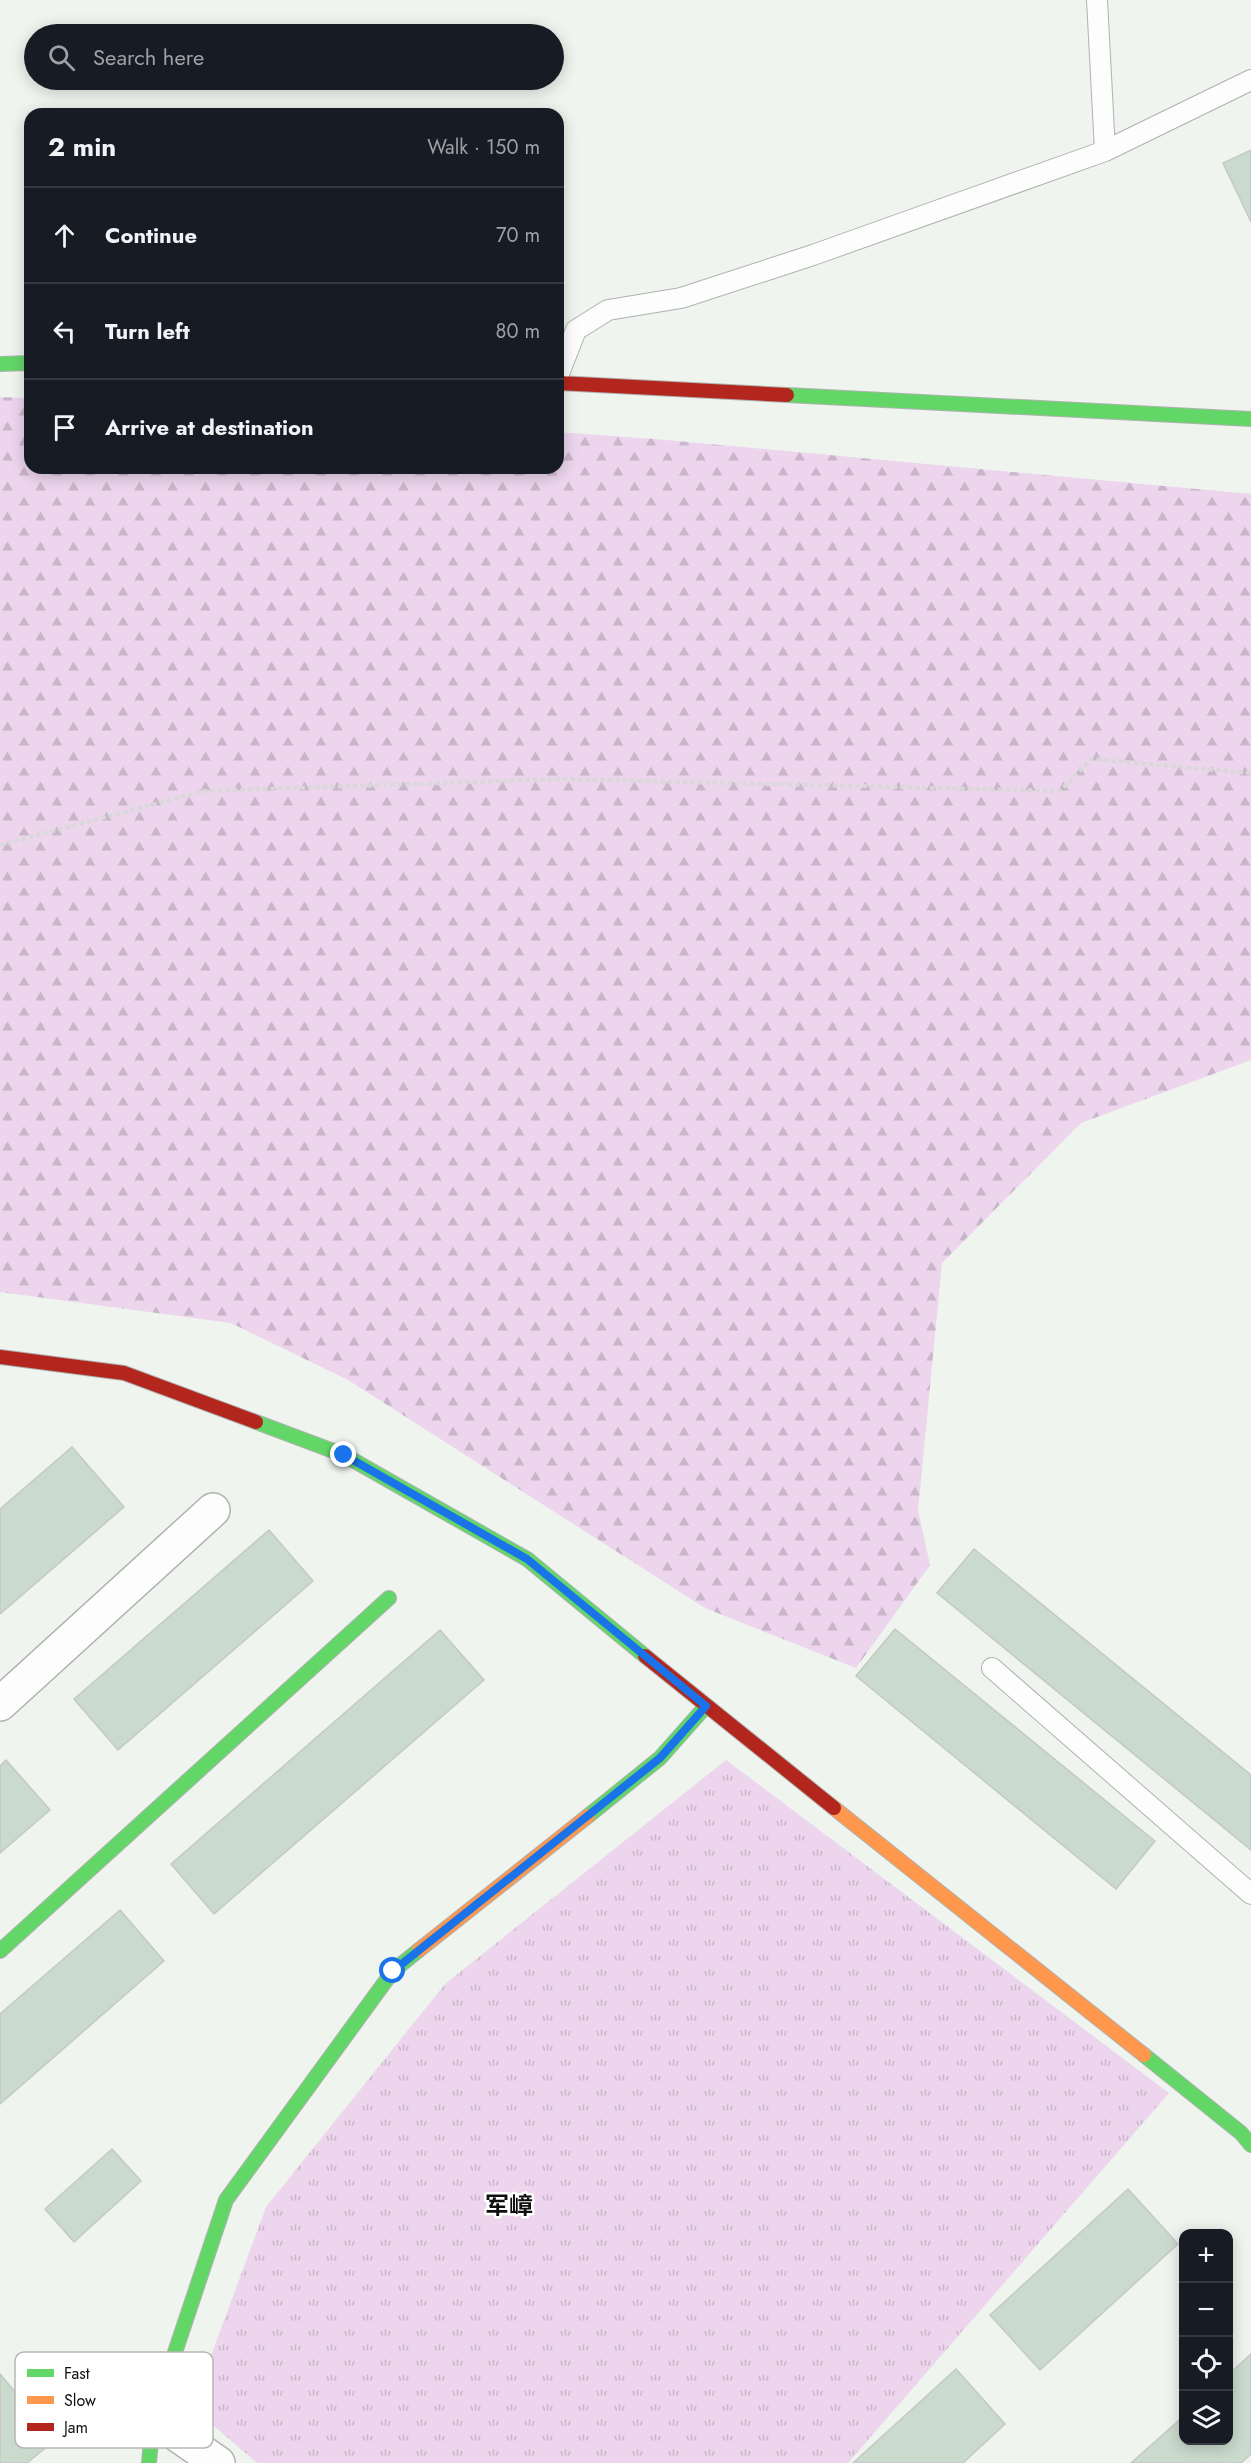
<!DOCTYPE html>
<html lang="en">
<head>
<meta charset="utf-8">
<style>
	body { margin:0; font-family:Jost,"Noto Sans SC",sans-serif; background:#242831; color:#f1f3f6 }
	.controls { position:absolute; right:18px; bottom:18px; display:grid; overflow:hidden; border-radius:12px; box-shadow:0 3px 15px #0003 }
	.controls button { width:54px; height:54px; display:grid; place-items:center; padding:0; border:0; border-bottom:2px solid #363941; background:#171b24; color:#f1f3f6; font:30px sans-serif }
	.stop { position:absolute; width:18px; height:18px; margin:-14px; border:4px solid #1a73e8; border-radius:50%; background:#fff }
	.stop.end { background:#1a73e8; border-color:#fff; box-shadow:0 2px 6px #0008 }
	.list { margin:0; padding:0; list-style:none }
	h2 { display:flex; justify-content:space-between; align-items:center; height:78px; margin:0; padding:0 24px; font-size:26px }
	h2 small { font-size:20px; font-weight:400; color:#9ea1a6 }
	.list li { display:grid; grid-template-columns:39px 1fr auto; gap:18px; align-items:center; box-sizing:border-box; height:96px; padding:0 24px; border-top:2px solid #363941 }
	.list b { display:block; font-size:22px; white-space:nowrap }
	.list em { font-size:20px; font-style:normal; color:#9ea1a6 }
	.icon { flex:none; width:33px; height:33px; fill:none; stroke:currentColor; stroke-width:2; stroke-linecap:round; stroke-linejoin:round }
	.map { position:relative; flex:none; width:1251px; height:2463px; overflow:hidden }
	.search { position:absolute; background:#171b24; box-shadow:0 3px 15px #0003; left:24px; top:24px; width:540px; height:66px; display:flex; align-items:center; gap:15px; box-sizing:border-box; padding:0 21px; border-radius:33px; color:#9ea1a6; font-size:22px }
	.panel { position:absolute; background:#171b24; box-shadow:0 3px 15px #0003; left:24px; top:108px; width:540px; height:366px; border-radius:18px }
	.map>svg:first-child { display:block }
	.forest { fill:url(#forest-firs) }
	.park { fill:url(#park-tufts) }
	.building { fill:#cadacc; stroke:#c5c9c5; stroke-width:1.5 }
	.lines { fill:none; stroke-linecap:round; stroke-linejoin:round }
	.lane-casing { stroke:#afb2af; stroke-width:22 }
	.street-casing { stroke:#afb2af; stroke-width:36 }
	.fast-casing { stroke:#afb2af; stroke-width:16 }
	.slow-casing { stroke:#afb2af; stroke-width:16 }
	.jam-casing { stroke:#afb2af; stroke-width:16 }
	.path { stroke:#d8d9d8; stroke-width:4; stroke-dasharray:4.5 3; stroke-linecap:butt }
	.lane { stroke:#fdfdfd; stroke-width:20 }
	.street { stroke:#fdfdfd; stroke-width:33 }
	.fast { stroke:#63d668; stroke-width:14 }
	.slow { stroke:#ff974d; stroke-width:14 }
	.jam { stroke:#b3261e; stroke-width:14 }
	.route { stroke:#1a73e8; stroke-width:8 }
	.labels { text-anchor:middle; stroke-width:5; stroke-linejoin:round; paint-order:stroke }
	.district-label { font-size:24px; font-weight:bold; fill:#0d0f0d; stroke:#fff }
	.key { fill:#fff; stroke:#b6b7b6; stroke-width:1.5 }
	.key-label { font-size:16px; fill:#0d0f0d }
</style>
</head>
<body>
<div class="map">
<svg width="1251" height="2463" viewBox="0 0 1251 2463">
	<defs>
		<pattern id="forest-firs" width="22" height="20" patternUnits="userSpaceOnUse" patternTransform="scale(1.5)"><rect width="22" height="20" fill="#ecd5ed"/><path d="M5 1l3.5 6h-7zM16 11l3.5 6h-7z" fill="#c9b6ca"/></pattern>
		<pattern id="park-tufts" width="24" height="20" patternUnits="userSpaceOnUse" patternTransform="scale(1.5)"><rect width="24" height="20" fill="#ecd5ed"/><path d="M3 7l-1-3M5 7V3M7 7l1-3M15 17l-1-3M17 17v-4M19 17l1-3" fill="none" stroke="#c9b6ca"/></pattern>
	</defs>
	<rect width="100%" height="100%" fill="#eff4ef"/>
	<polygon class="forest" points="0,397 30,398 30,468 558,468 558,432 655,439 1251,494 1251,1060 1081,1123 942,1263 918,1510 930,1565 856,1668 705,1608 348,1380 231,1323 0,1292"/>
	<polygon class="park" points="726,1760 1169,2093 848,2463 257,2463 192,2407 266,2207 445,1984"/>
	<g class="building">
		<polygon points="1251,150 1251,222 1223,163"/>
		<polygon points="72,1447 124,1507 0,1614 0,1509"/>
		<polygon points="269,1530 313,1581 118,1750 74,1699"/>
		<polygon points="974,1549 1251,1775 1251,1850 937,1593"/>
		<polygon points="895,1629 1155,1841 1116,1889 856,1676"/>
		<polygon points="440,1630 484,1680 214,1914 171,1864"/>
		<polygon points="6,1760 50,1810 0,1853 0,1766"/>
		<polygon points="120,1910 164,1961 0,2104 0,2014"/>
		<polygon points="112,2149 141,2181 74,2242 45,2209"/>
		<polygon points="1128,2189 1178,2244 1040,2370 990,2315"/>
		<polygon points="1251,2354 1251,2454 1241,2463 1131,2463 1184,2416 1184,2440 1228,2440 1228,2375"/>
		<polygon points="956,2369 1005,2424 963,2463 853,2463"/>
		<polygon points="0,2374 55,2440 27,2463 0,2463"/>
	</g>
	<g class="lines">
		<defs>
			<g id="lane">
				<polyline points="1097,0 1105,151"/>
				<polyline points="558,376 576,330 608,310 681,298 813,255 1105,151 1251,80"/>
				<polyline points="992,1668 1251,1894"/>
			</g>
			<g id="street">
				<polyline points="0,1704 213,1510"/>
				<polyline points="153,2418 218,2463"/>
			</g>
			<g id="fast">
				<polyline points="0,364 30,363"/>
				<polyline points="787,395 1251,419"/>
				<polyline points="256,1422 344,1455 527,1559 645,1656"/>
				<polyline points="588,1816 660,1758 706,1706"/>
				<polyline points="0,1951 389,1598"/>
				<polyline points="1144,2055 1241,2133 1251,2145"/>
				<polyline points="149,2463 153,2418 226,2200 393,1971 419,1950"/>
			</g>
			<g id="slow">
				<polyline points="834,1808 1144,2055"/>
				<polyline points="419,1950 588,1816"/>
			</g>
			<g id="jam">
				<polyline points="558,383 787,395"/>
				<polyline points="0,1357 124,1373 256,1422"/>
				<polyline points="645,1656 834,1808"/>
			</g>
		</defs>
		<use href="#lane" class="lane-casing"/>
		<use href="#street" class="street-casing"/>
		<use href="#fast" class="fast-casing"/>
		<use href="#slow" class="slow-casing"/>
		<use href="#jam" class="jam-casing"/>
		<polyline class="path" points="0,845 204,791 561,779 1060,791 1091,759 1251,773"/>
		<use href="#lane" class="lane"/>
		<use href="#street" class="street"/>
		<use href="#fast" class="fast"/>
		<use href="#slow" class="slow"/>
		<use href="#jam" class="jam"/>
	</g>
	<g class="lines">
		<polyline class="route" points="344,1455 527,1559 706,1706 660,1758 393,1971"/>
	</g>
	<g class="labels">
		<g class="district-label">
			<text x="509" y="2214">军嶂</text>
		</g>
	</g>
	<rect x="15" y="2352" width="198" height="96" rx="9" class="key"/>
	<rect x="27" y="2369" width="27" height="8" fill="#63d668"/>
	<rect x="27" y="2396" width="27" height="8" fill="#ff974d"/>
	<rect x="27" y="2423" width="27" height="8" fill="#b3261e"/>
	<g class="key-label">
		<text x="64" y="2379">Fast</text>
		<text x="64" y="2406">Slow</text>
		<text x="64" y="2433">Jam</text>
	</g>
</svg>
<div class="controls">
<button>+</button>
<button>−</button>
<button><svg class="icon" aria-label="locate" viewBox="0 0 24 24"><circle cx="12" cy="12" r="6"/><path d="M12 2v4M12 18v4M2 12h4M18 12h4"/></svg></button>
<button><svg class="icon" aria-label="layers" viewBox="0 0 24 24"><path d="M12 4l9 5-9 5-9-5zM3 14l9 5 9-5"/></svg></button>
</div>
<div class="stop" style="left:393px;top:1971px"></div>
<div class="stop end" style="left:344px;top:1455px"></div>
<div class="search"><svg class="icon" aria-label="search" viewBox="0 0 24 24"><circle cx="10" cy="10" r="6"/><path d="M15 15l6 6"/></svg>Search here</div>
<section class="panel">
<h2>2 min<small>Walk · 150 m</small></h2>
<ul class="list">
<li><svg class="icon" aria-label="ahead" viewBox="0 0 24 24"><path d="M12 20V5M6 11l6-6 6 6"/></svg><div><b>Continue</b></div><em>70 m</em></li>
<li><svg class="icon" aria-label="left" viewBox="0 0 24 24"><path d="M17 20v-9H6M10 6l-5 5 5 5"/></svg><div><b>Turn left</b></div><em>80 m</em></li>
<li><svg class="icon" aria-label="arrive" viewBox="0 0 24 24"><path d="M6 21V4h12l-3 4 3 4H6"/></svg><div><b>Arrive at destination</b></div></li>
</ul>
</section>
</div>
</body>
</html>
